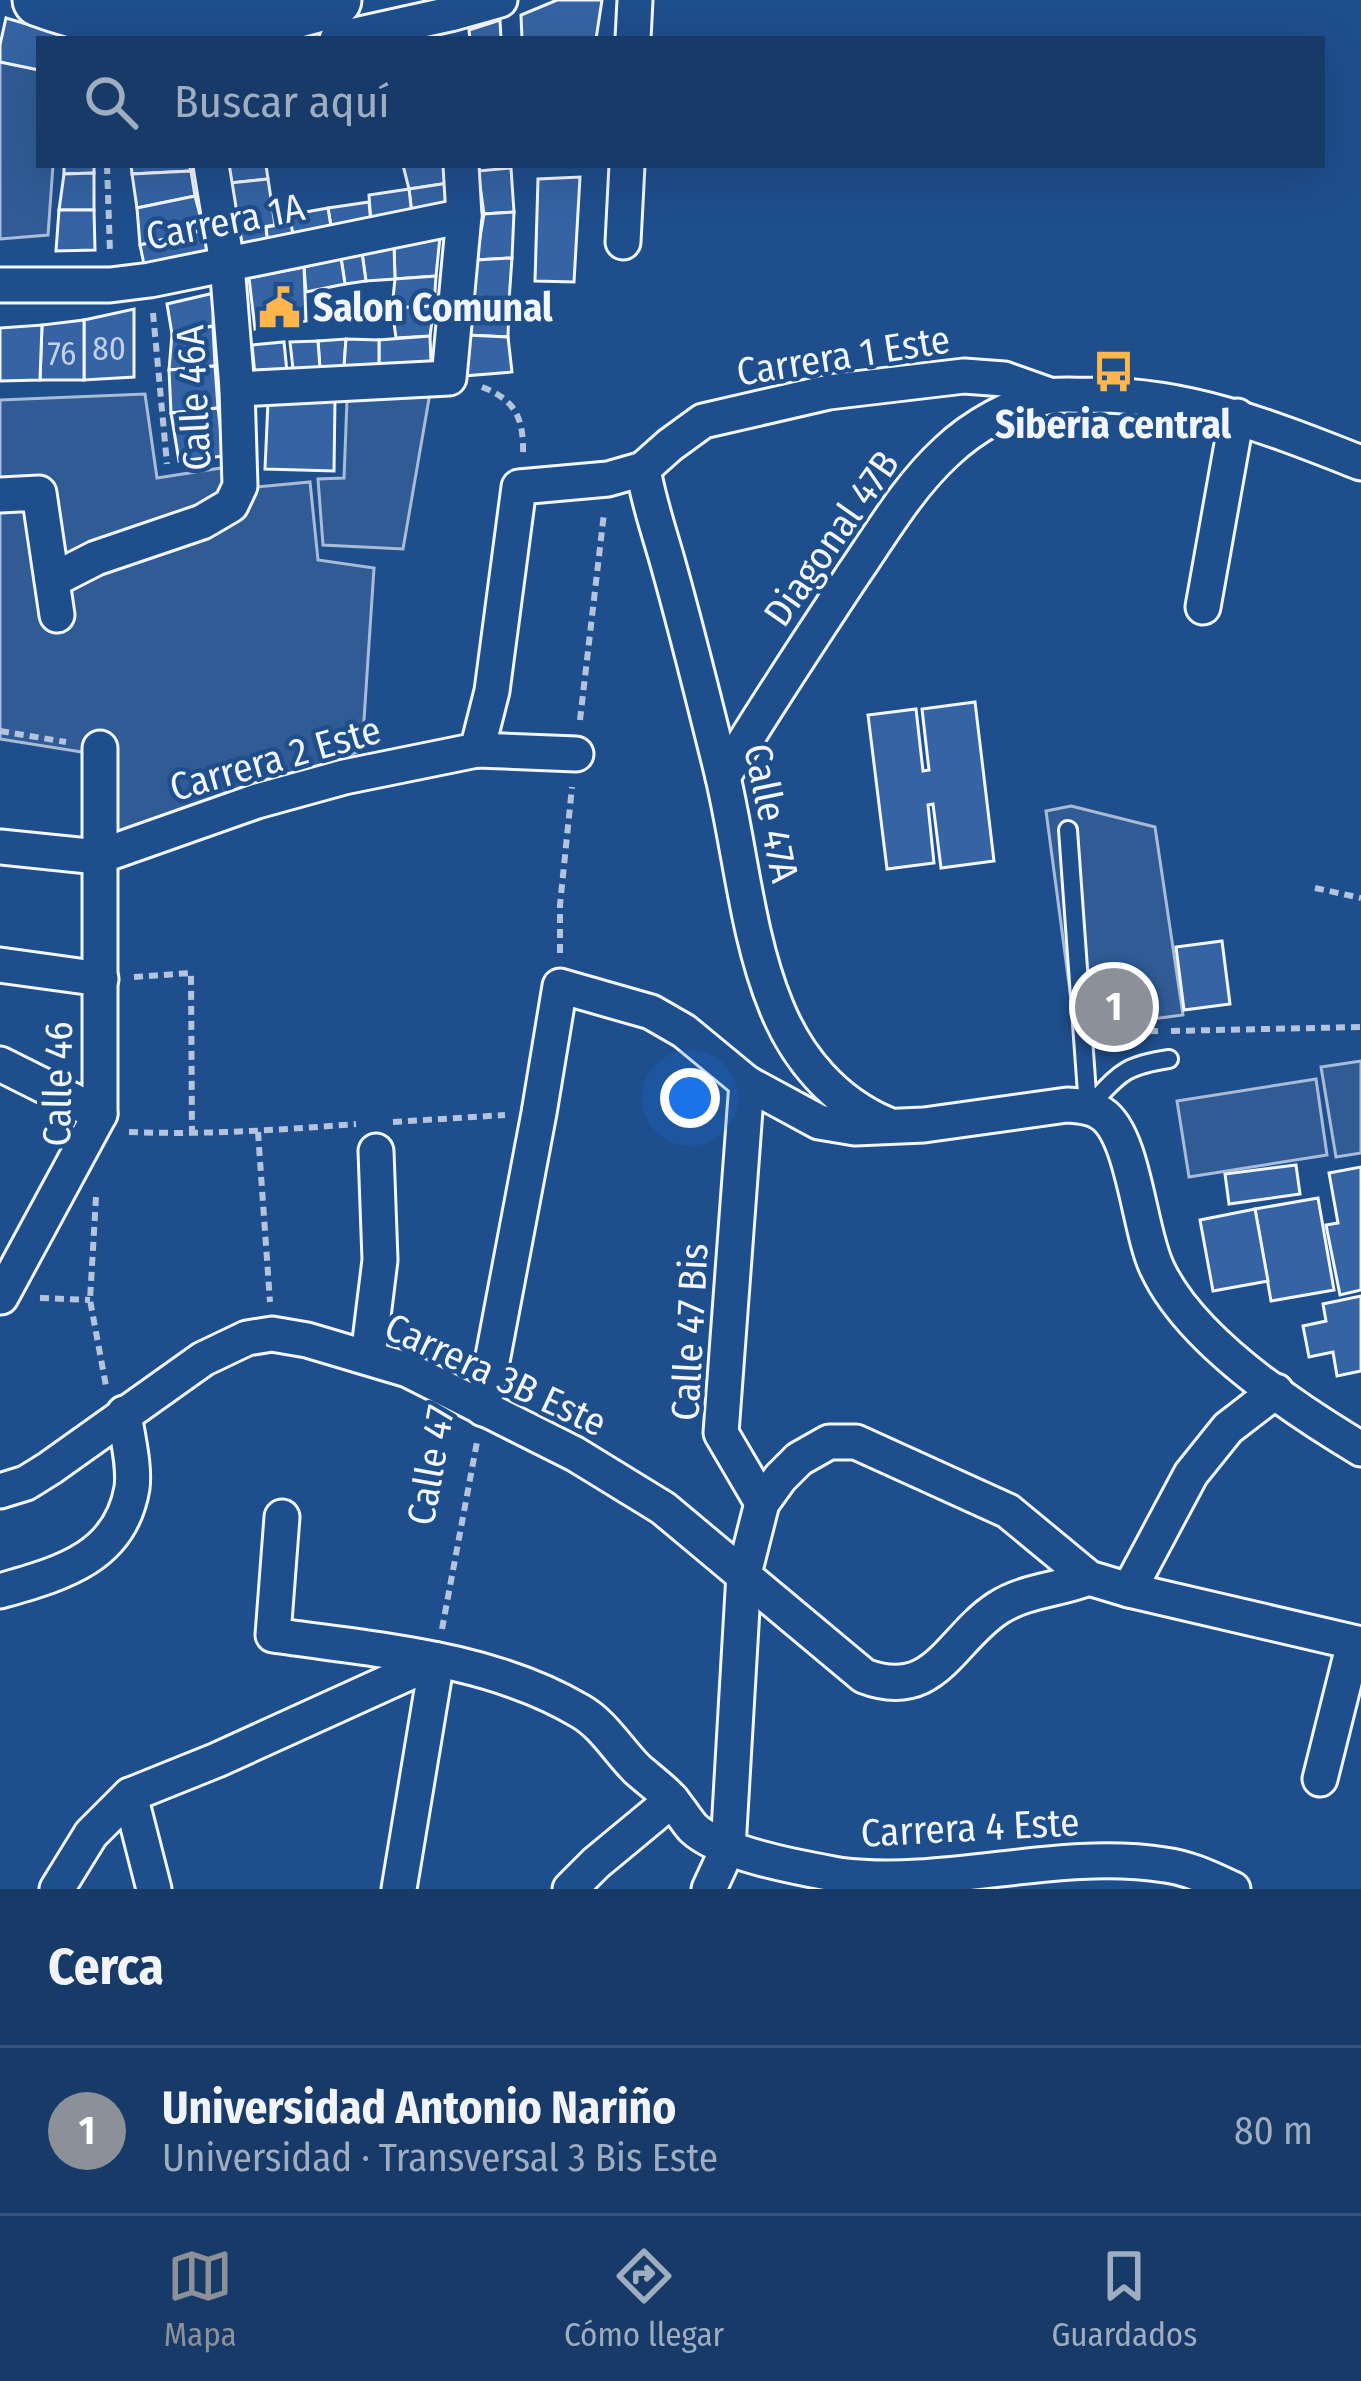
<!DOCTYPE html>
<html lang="es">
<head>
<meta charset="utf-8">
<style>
	body { margin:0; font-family:"Fira Sans Condensed",sans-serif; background:#20416f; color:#f1f3f6 }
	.you { position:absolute; left:690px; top:1098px; width:42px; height:42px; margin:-30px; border:9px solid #fff; border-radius:50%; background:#1a73e8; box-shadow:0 0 0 18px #1a73e833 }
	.badge { display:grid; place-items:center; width:78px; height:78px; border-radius:50%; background:#8c9099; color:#fff; font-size:39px; font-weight:700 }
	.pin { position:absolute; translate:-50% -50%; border:6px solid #fff; box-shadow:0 3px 12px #0006 }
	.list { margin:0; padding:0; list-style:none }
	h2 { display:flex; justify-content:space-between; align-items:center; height:156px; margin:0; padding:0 48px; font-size:51px }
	h2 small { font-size:39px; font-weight:400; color:#9eadc0 }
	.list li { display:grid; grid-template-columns:78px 1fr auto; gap:36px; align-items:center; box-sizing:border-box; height:168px; padding:0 48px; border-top:3px solid #36547d }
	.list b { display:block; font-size:45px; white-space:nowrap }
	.list p { margin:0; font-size:39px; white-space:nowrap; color:#9eadc0 }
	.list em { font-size:39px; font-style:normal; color:#9eadc0 }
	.icon { flex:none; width:66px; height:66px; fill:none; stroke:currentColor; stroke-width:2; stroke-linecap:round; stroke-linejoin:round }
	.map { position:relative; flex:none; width:1361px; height:1889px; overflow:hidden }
	.search { position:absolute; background:#173a69; box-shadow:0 12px 48px #0002; left:36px; right:36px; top:36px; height:132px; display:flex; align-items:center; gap:30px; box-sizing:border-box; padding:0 42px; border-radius:0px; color:#9eadc0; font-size:45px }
	.sheet { height:324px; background:#173a69 }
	nav { display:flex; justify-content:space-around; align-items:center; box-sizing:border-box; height:168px; border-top:3px solid #36547d; background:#173a69; font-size:33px; color:#9eadc0 }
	nav a { display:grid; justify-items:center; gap:6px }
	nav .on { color:#8c9099 }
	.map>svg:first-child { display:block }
	.built { fill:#305b95; stroke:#a8bbd7; stroke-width:3 }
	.building { fill:#3563a3; stroke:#f2f6ff; stroke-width:3 }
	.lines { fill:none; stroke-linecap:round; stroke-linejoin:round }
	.lane-casing { stroke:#f2f6ff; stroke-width:22 }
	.street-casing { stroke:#f2f6ff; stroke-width:39 }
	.primary-casing { stroke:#f2f6ff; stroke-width:57 }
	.path { stroke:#b3c4dc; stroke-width:6; stroke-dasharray:9 6; stroke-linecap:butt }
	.lane { stroke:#1f4e8c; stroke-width:16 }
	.street { stroke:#1f4e8c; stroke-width:33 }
	.primary { stroke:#1f4e8c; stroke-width:51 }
	.labels { text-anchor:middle; stroke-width:9; stroke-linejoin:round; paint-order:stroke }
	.number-label { font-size:33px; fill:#c3d1e8 }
	.street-label { font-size:39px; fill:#f2f6ff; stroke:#1f4e8c }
	.poi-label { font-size:39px; font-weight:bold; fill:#f2f6ff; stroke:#1f4e8c; text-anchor:start }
</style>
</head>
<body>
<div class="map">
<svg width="1361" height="1889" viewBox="0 0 1361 1889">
	<rect width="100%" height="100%" fill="#1f4e8c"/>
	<g class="built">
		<polygon points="0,62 39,70 39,165 53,165 48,235 0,239"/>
		<polygon points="430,393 403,549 323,545 318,479 344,478 347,400"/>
		<polygon points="145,394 157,478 221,468 225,490 310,482 318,560 374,568 362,750 109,855 113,757 0,739 0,400"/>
		<polygon points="1071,806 1155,827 1183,1015 1075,1029 1046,811"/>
		<polygon points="1361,1061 1361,1153 1336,1157 1321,1067"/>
		<polygon points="1316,1079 1327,1155 1189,1177 1177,1101"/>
	</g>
	<g class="building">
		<polygon points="557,0 602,0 596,39 522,39 521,15"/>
		<polygon points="6,18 71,37 71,39 39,39 39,70 0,62 0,45"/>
		<polygon points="500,20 501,39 470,39 469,30"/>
		<polygon points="64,165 94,165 94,173 64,174"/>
		<polygon points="131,165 189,165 191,171 132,174"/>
		<polygon points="226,165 266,165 268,179 230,183"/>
		<polygon points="403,165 451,165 455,182 409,189"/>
		<polygon points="511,168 514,212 484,214 478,171"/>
		<polygon points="191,171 195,196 137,208 132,174"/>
		<polygon points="94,173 94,210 59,210 64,174"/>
		<polygon points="580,177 574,282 535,281 538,179"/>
		<polygon points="268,179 275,225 240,231 230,183"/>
		<polygon points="455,182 455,207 412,215 409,189"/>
		<polygon points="409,189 412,215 371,224 369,195"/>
		<polygon points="195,196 204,230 140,245 137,208"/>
		<polygon points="369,202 371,224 332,233 328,208"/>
		<polygon points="328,208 332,233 294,242 289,215"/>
		<polygon points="59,210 94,210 95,250 56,251"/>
		<polygon points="514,212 512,258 476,260 484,214"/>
		<polygon points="291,223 294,242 268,248 266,227"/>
		<polygon points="266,227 268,248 243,253 240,231"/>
		<polygon points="204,230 210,262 146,274 140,245"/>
		<polygon points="440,237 436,276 395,279 394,245"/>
		<polygon points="394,245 395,279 366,281 362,253"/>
		<polygon points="362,253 366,281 345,284 341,258"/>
		<polygon points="341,258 345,284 306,292 304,267"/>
		<polygon points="512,258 509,301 471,300 476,260"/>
		<polygon points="304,267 306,321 255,329 249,278"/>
		<polygon points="436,276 434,306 392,308 395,279"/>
		<polygon points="214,293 213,326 172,334 167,304"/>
		<polygon points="471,300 509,301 508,337 466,335"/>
		<polygon points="434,306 430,336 396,338 392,308"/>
		<polygon points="134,309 134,377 84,380 84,320"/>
		<polygon points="84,320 84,380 40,380 42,325"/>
		<polygon points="42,325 40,380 0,381 0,328"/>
		<polygon points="213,326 215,366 169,370 172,334"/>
		<polygon points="466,335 508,337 512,372 463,376"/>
		<polygon points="430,336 431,362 379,364 379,340"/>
		<polygon points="346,339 344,367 320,369 318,341"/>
		<polygon points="346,339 379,340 379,364 344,367"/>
		<polygon points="318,341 320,369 293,369 290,342"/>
		<polygon points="284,342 287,372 255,375 252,345"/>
		<polygon points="215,366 218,408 171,413 169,370"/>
		<polygon points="335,399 334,471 265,469 268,402"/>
		<polygon points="218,408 224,456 179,461 171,413"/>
		<polygon points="975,702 994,861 941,868 933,804 928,805 934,863 887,869 868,715 916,709 923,771 929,770 922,709"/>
		<polygon points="1222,941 1230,1004 1184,1010 1176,947"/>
		<polygon points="1296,1165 1300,1194 1229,1204 1225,1174"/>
		<polygon points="1361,1167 1361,1290 1340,1295 1326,1225 1338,1223 1329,1173"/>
		<polygon points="1318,1198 1334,1290 1271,1301 1255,1209"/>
		<polygon points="1255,1209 1268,1281 1213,1291 1200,1220"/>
		<polygon points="1361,1296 1361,1371 1337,1376 1333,1352 1309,1357 1303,1326 1326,1321 1323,1304"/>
	</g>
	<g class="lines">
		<defs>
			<path id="lane" d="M1068,830L1088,1107C1120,1074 1122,1066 1169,1059"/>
			<g id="street">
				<polyline points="337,39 450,14 500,0"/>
				<polyline points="633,39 635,0"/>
				<polyline points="623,242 627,165"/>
				<polyline points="0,285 110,285 150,280 464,216"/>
				<polyline points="237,389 449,378 464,216 461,165"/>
				<path d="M643,469C649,504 660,534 669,567C688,635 705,704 722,773C740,848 747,936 776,1006C797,1059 835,1102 886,1124"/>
				<polyline points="0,495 39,493 57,615"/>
				<polyline points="53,580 96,558 202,522 231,505 240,486 237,389 227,264 211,165"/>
				<polyline points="1203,607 1237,416"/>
				<polyline points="477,750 492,691 519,487 608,479 643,469 670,445 703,421 829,392 964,376 1004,379 1052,396"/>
				<path d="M723,777C764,709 808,643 852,576C881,534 908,487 946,452C973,426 1013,404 1050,396C1064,394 1081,396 1096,395C1191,395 1274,429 1361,463"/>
				<polyline points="0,847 98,857 257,801 344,777 477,750 576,754"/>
				<polyline points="0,965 101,979"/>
				<polyline points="0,1064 100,1114"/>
				<polyline points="747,1083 721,1433 762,1503"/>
				<polyline points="1,1297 100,1114 100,748"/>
				<polyline points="368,1357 380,1260 376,1151"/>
				<path d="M483,1409L539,1113L560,986L651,1012L684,1031L747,1083L819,1122L855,1128L924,1125L1067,1105C1079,1106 1092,1106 1102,1114C1134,1135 1139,1231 1157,1268C1190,1340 1294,1409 1361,1449"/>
				<path d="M0,1491L26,1483L50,1468L203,1359L247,1338L272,1334L307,1340L408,1370L575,1454L663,1508L864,1676C935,1703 950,1639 998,1608C1026,1590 1059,1590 1089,1578"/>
				<path d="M282,1517L273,1635C375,1650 489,1657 580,1711C603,1724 618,1750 637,1769C648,1779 661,1788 671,1799C679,1808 685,1819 693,1828C720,1854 801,1868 839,1875C947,1889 1056,1848 1165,1865C1189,1868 1211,1879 1233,1889"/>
				<polyline points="1129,1590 1191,1474 1228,1428 1276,1391"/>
				<path d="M0,1591C59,1574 120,1559 132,1488C135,1465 127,1436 124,1413"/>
				<polyline points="1320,1779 1354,1643"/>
				<polyline points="130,1795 154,1889"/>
				<polyline points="57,1889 91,1834 130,1795 217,1760 437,1660"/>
				<polyline points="399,1889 437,1660"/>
				<polyline points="570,1889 596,1863 672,1800"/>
				<polyline points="709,1889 728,1848 744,1574 762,1503 780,1478 799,1459 829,1442 856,1442 1008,1511 1089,1578 1129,1590 1361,1644"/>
			</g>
			<path id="primary" d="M39,0C133,35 241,33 335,0"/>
		</defs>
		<use href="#lane" class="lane-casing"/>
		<use href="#street" class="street-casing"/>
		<use href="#primary" class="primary-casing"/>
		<g class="path">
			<polyline points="107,165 110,252"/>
			<polyline points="153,313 167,464"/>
			<path d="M482,387C516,400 524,419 523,455"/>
			<polyline points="580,720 604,513"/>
			<polyline points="0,731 66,742"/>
			<polyline points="1315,888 1361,898"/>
			<polyline points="560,953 560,905 572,787"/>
			<polyline points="134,977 191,973 192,1134"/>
			<polyline points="1171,1031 1361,1027"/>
			<polyline points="1105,1033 1158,1031"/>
			<polyline points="393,1122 505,1115"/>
			<path d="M129,1132C205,1135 280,1130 356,1124"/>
			<polyline points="258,1132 270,1302"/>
			<polyline points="96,1197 90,1300 106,1386"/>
			<polyline points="40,1298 90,1300"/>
			<polyline points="442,1629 477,1442"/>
		</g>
		<use href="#lane" class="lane"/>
		<use href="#street" class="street"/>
		<use href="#primary" class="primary"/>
	</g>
	<defs>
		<symbol id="civic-bare" viewBox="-9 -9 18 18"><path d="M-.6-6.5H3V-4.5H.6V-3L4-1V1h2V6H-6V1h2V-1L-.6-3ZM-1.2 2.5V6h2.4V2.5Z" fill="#ffb74d" stroke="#1f4e8c" stroke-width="2.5" paint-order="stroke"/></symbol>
		<symbol id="bus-bare" viewBox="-9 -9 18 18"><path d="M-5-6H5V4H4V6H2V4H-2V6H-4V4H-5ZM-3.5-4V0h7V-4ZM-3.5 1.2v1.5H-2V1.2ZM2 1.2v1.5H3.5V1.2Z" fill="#ffb74d" stroke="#1f4e8c" stroke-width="2.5" paint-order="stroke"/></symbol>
	</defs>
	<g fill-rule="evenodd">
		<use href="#civic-bare" x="250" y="278" width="59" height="59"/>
		<use href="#bus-bare" x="1084" y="342" width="59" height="59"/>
	</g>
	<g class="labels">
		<g class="number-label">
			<text x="109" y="360">80</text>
			<text x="62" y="365">76</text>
		</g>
		<g class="street-label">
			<text transform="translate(225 221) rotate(-11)" y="14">Carrera 1A</text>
			<text transform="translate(843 355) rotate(-9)" y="14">Carrera 1 Este</text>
			<text transform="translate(193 398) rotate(-93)" y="14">Calle 46A</text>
			<text transform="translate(831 538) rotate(-55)" y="14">Diagonal 47B</text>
			<text transform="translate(275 758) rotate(-16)" y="14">Carrera 2 Este</text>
			<text transform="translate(772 813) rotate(78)" y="14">Calle 47A</text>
			<text transform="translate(57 1084) rotate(-89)" y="14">Calle 46</text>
			<text transform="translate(689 1332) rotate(-87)" y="14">Calle 47 Bis</text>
			<text transform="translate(496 1374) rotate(25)" y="14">Carrera 3B Este</text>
			<text transform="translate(430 1465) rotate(-80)" y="14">Calle 47</text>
			<text transform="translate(970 1827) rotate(-3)" y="14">Carrera 4 Este</text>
		</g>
		<g class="poi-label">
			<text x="313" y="321">Salon Comunal</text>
			<text x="1113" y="438" text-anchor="middle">Siberia central</text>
		</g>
	</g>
</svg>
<div class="you"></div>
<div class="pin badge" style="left:1114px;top:1007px">1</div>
<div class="search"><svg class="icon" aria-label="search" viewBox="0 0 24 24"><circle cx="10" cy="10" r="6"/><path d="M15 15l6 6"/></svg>Buscar aquí</div>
</div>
<section class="sheet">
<h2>Cerca<small></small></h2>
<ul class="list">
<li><span class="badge">1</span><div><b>Universidad Antonio Nariño</b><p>Universidad · Transversal 3 Bis Este</p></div><em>80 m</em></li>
</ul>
</section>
<nav>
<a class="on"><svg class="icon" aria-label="map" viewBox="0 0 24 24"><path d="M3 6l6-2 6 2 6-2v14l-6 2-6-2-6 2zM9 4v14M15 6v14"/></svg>Mapa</a>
<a><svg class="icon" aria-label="directions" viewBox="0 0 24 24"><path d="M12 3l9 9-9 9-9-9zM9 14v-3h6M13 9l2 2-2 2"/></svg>Cómo llegar</a>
<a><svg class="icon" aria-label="saved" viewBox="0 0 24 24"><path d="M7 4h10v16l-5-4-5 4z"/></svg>Guardados</a>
</nav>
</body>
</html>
